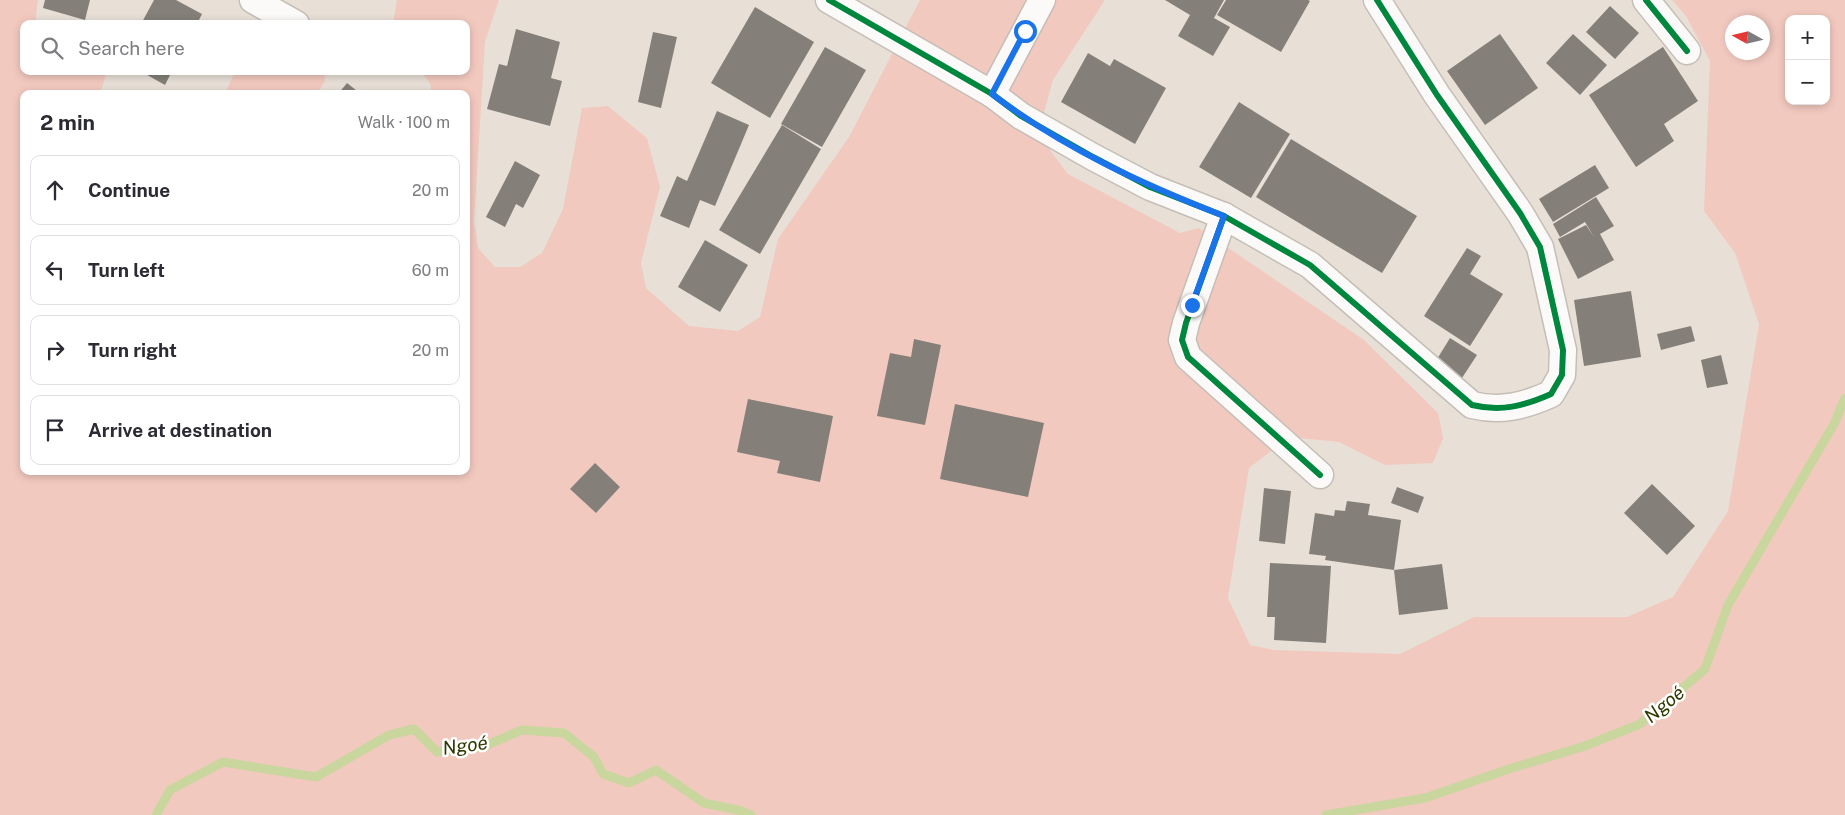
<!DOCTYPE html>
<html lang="en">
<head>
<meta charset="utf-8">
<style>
	body { margin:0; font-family:"Public Sans",sans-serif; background:#f2f2f3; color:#2b2b33 }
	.controls { position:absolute; right:15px; top:15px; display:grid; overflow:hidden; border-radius:10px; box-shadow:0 2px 8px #0003 }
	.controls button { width:45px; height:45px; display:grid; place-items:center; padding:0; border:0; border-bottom:1px solid #e1e1e2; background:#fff; color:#2b2b33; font:25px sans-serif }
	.compass { position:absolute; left:1725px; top:15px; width:45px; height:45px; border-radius:50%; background:#fff; box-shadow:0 2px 8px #0003; rotate:278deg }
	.stop { position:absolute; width:15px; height:15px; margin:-11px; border:4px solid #1a73e8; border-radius:50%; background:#fff }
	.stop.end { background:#1a73e8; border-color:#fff; box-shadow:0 1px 5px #0008 }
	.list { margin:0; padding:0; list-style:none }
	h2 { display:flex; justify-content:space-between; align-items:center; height:65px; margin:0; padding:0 20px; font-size:21px }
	h2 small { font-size:16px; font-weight:400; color:#7c7c81 }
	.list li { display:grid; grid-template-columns:32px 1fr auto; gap:15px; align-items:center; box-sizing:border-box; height:70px; margin:0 10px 10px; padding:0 10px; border:1px solid #e1e1e2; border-radius:10px }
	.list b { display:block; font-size:19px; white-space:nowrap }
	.list em { font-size:16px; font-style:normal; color:#7c7c81 }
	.icon { flex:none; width:28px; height:28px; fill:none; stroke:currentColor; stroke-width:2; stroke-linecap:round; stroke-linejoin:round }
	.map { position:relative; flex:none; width:1845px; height:815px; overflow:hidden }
	.search { position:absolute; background:#fff; box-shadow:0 2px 8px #0003; left:20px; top:20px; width:450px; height:55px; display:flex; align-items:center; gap:12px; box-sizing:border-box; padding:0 18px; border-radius:10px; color:#7c7c81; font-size:19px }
	.panel { position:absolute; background:#fff; box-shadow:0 2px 8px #0003; left:20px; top:90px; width:450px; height:385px; border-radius:10px }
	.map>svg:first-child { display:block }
	.green { fill:#f2c9bf; fill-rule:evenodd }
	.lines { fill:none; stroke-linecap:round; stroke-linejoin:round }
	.stream { stroke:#c9d69e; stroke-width:9 }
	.building { fill:#848079 }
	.minor-casing { stroke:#c5beb7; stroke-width:29 }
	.minor { stroke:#fcfaf9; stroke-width:26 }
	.cycleway-casing { stroke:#fff; stroke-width:9 }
	.cycleway { stroke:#00873e; stroke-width:6 }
	.route { stroke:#1a73e8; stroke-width:6 }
	.labels { text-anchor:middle; stroke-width:5; stroke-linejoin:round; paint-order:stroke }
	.water-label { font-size:19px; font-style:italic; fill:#2d3900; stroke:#fff }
</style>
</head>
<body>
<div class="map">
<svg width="1845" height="815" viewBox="0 0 1845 815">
	<rect width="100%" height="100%" fill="#e8e0d7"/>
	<g class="green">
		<path d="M0,0H38L35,24H24V71H107L100,94H24V471H466V94H430L431,85L421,71H466V24H393L397,0H499L485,42L474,222L478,248L495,267H520L542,253L563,209L582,108L608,106L647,138L660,187L641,263L646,288L689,326L738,331L760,317L778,239L849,137L920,0H1105L1053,80L1038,134L1068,174L1180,233L1199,228L1364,340L1438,413L1443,438L1433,463L1385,465L1339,442L1289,437L1249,468L1228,598L1250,645L1274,650L1400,654L1474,617H1627L1673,597L1728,511L1759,324L1735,253L1704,211L1710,61L1686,16L1672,0H1845V815H0ZM1789,19H1826V101H1789ZM1732,22H1762V52H1732Z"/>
		<polygon points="235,71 324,71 325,81 317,94 225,94"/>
	</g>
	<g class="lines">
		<g class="stream">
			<polyline points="156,815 170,790 223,762 316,777 389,735 414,729 437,752 482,747 522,730 564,733 594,757 603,774 629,783 656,770 704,803 742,811 751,815"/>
			<polyline points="1326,815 1425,798 1509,769 1585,746 1640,724 1705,669 1728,605 1834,424 1845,398"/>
		</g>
	</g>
	<g class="building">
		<polygon points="45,0 90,0 85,20 43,8"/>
		<polygon points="154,0 176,0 202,14 197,24 141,24"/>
		<polygon points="1165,0 1224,0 1214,18 1230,27 1213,56 1178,36 1190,15"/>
		<polygon points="1226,0 1308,0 1310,1 1281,52 1217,15"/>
		<polygon points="1610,6 1639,33 1615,59 1586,32"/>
		<polygon points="755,7 814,42 770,118 711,83"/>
		<polygon points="516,29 560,42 551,78 562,81 550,126 487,109 499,64 507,66"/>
		<polygon points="653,32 677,37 661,108 638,102"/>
		<polygon points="1500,34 1538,88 1485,125 1447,71"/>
		<polygon points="1573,34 1607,65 1580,95 1546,63"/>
		<polygon points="825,47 866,70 822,147 781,124"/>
		<polygon points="1663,47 1698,101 1664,124 1674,141 1636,167 1589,95"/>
		<polygon points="1088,53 1110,66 1114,59 1166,88 1135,144 1061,102"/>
		<polygon points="140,71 172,71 165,85"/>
		<polygon points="347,83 361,94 338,94"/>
		<polygon points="1239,102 1290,134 1251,198 1199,167"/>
		<polygon points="717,111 749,125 715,206 700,200 689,228 660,216 677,176 687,181"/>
		<polygon points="782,125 821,149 760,254 719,230"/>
		<polygon points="1291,139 1417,216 1382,273 1256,197"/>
		<polygon points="515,161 540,175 523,208 516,204 505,227 486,217"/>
		<polygon points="1595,165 1609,188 1553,222 1539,199"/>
		<polygon points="1596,197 1614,226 1600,234 1614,260 1578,279 1558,239 1586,225 1594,237 1585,222 1560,237 1553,224"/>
		<polygon points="705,240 748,265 720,312 678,287"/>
		<polygon points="1467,248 1481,256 1470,274 1503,294 1470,346 1424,316"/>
		<polygon points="1631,291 1641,357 1584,366 1574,300"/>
		<polygon points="1691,326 1695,341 1661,350 1657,334"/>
		<polygon points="1450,338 1477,355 1460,381 1434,364"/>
		<polygon points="914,339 941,345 925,425 877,416 890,353 911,357"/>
		<polygon points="1721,355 1728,384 1707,388 1701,360"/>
		<polygon points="748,399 833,416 820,482 777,473 780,461 737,452"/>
		<polygon points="955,404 1044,423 1028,497 940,479"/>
		<polygon points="595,463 620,487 596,513 570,489"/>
		<polygon points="1652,484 1695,526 1667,555 1624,513"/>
		<polygon points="1397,487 1424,497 1418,513 1391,503"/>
		<polygon points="1264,488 1291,491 1285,544 1259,541"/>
		<polygon points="1347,501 1370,504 1368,515 1401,520 1394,570 1325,560 1326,556 1309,554 1315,513 1334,516 1335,510 1345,511"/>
		<polygon points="1270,563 1331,566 1326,643 1274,640 1275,617 1267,617"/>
		<polygon points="1442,564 1448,609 1399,615 1394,570"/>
	</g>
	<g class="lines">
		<defs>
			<g id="minor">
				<polyline points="253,0 296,24"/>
				<path d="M829,0L992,94L1021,116L1093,157L1150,187L1224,216L1310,265L1472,405C1501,412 1524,406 1551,394L1562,375L1563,350L1540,247L1520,213L1437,95L1377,0"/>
				<polyline points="1646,0 1687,51"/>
				<polyline points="992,94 1042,0"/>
				<polyline points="1224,216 1186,323 1182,340 1188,357 1320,475"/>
			</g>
		</defs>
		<use href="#minor" class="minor-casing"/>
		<use href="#minor" class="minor"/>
		<defs>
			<g id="cycleway">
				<path d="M829,0L992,94L1021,116L1093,157L1150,187L1224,216L1310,265L1472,405C1501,412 1524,406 1551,394L1562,375L1563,350L1540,247L1520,213L1437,95L1377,0"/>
				<polyline points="1646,0 1687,51"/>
				<polyline points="1224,216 1186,323 1182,340 1188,357 1320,475"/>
			</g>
		</defs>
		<use href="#cycleway" class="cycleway-casing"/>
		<use href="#cycleway" class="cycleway"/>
	</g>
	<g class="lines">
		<path class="route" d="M1025,31L992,94C1063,148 1142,184 1224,216L1192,305"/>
	</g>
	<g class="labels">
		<g class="water-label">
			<text transform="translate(1664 704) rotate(-40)" y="7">Ngoé</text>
			<text transform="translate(465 745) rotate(-8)" y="7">Ngoé</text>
		</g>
	</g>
</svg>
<div class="controls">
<button>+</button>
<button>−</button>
</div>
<svg class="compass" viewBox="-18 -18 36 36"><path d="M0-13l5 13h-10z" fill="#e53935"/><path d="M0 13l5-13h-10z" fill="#7c7c81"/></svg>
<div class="stop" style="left:1025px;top:31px"></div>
<div class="stop end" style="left:1192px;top:305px"></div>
<div class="search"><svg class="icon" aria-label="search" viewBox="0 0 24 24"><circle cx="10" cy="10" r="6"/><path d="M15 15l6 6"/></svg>Search here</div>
<section class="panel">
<h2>2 min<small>Walk · 100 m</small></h2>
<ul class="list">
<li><svg class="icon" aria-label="ahead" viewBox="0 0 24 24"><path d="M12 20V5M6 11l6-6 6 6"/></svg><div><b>Continue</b></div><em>20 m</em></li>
<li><svg class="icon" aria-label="left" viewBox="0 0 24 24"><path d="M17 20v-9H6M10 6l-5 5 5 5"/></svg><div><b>Turn left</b></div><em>60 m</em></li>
<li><svg class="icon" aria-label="right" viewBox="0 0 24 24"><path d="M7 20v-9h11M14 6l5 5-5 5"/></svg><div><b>Turn right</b></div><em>20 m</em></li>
<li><svg class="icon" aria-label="arrive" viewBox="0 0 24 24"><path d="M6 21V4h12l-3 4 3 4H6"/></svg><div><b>Arrive at destination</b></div></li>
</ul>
</section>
</div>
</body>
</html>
